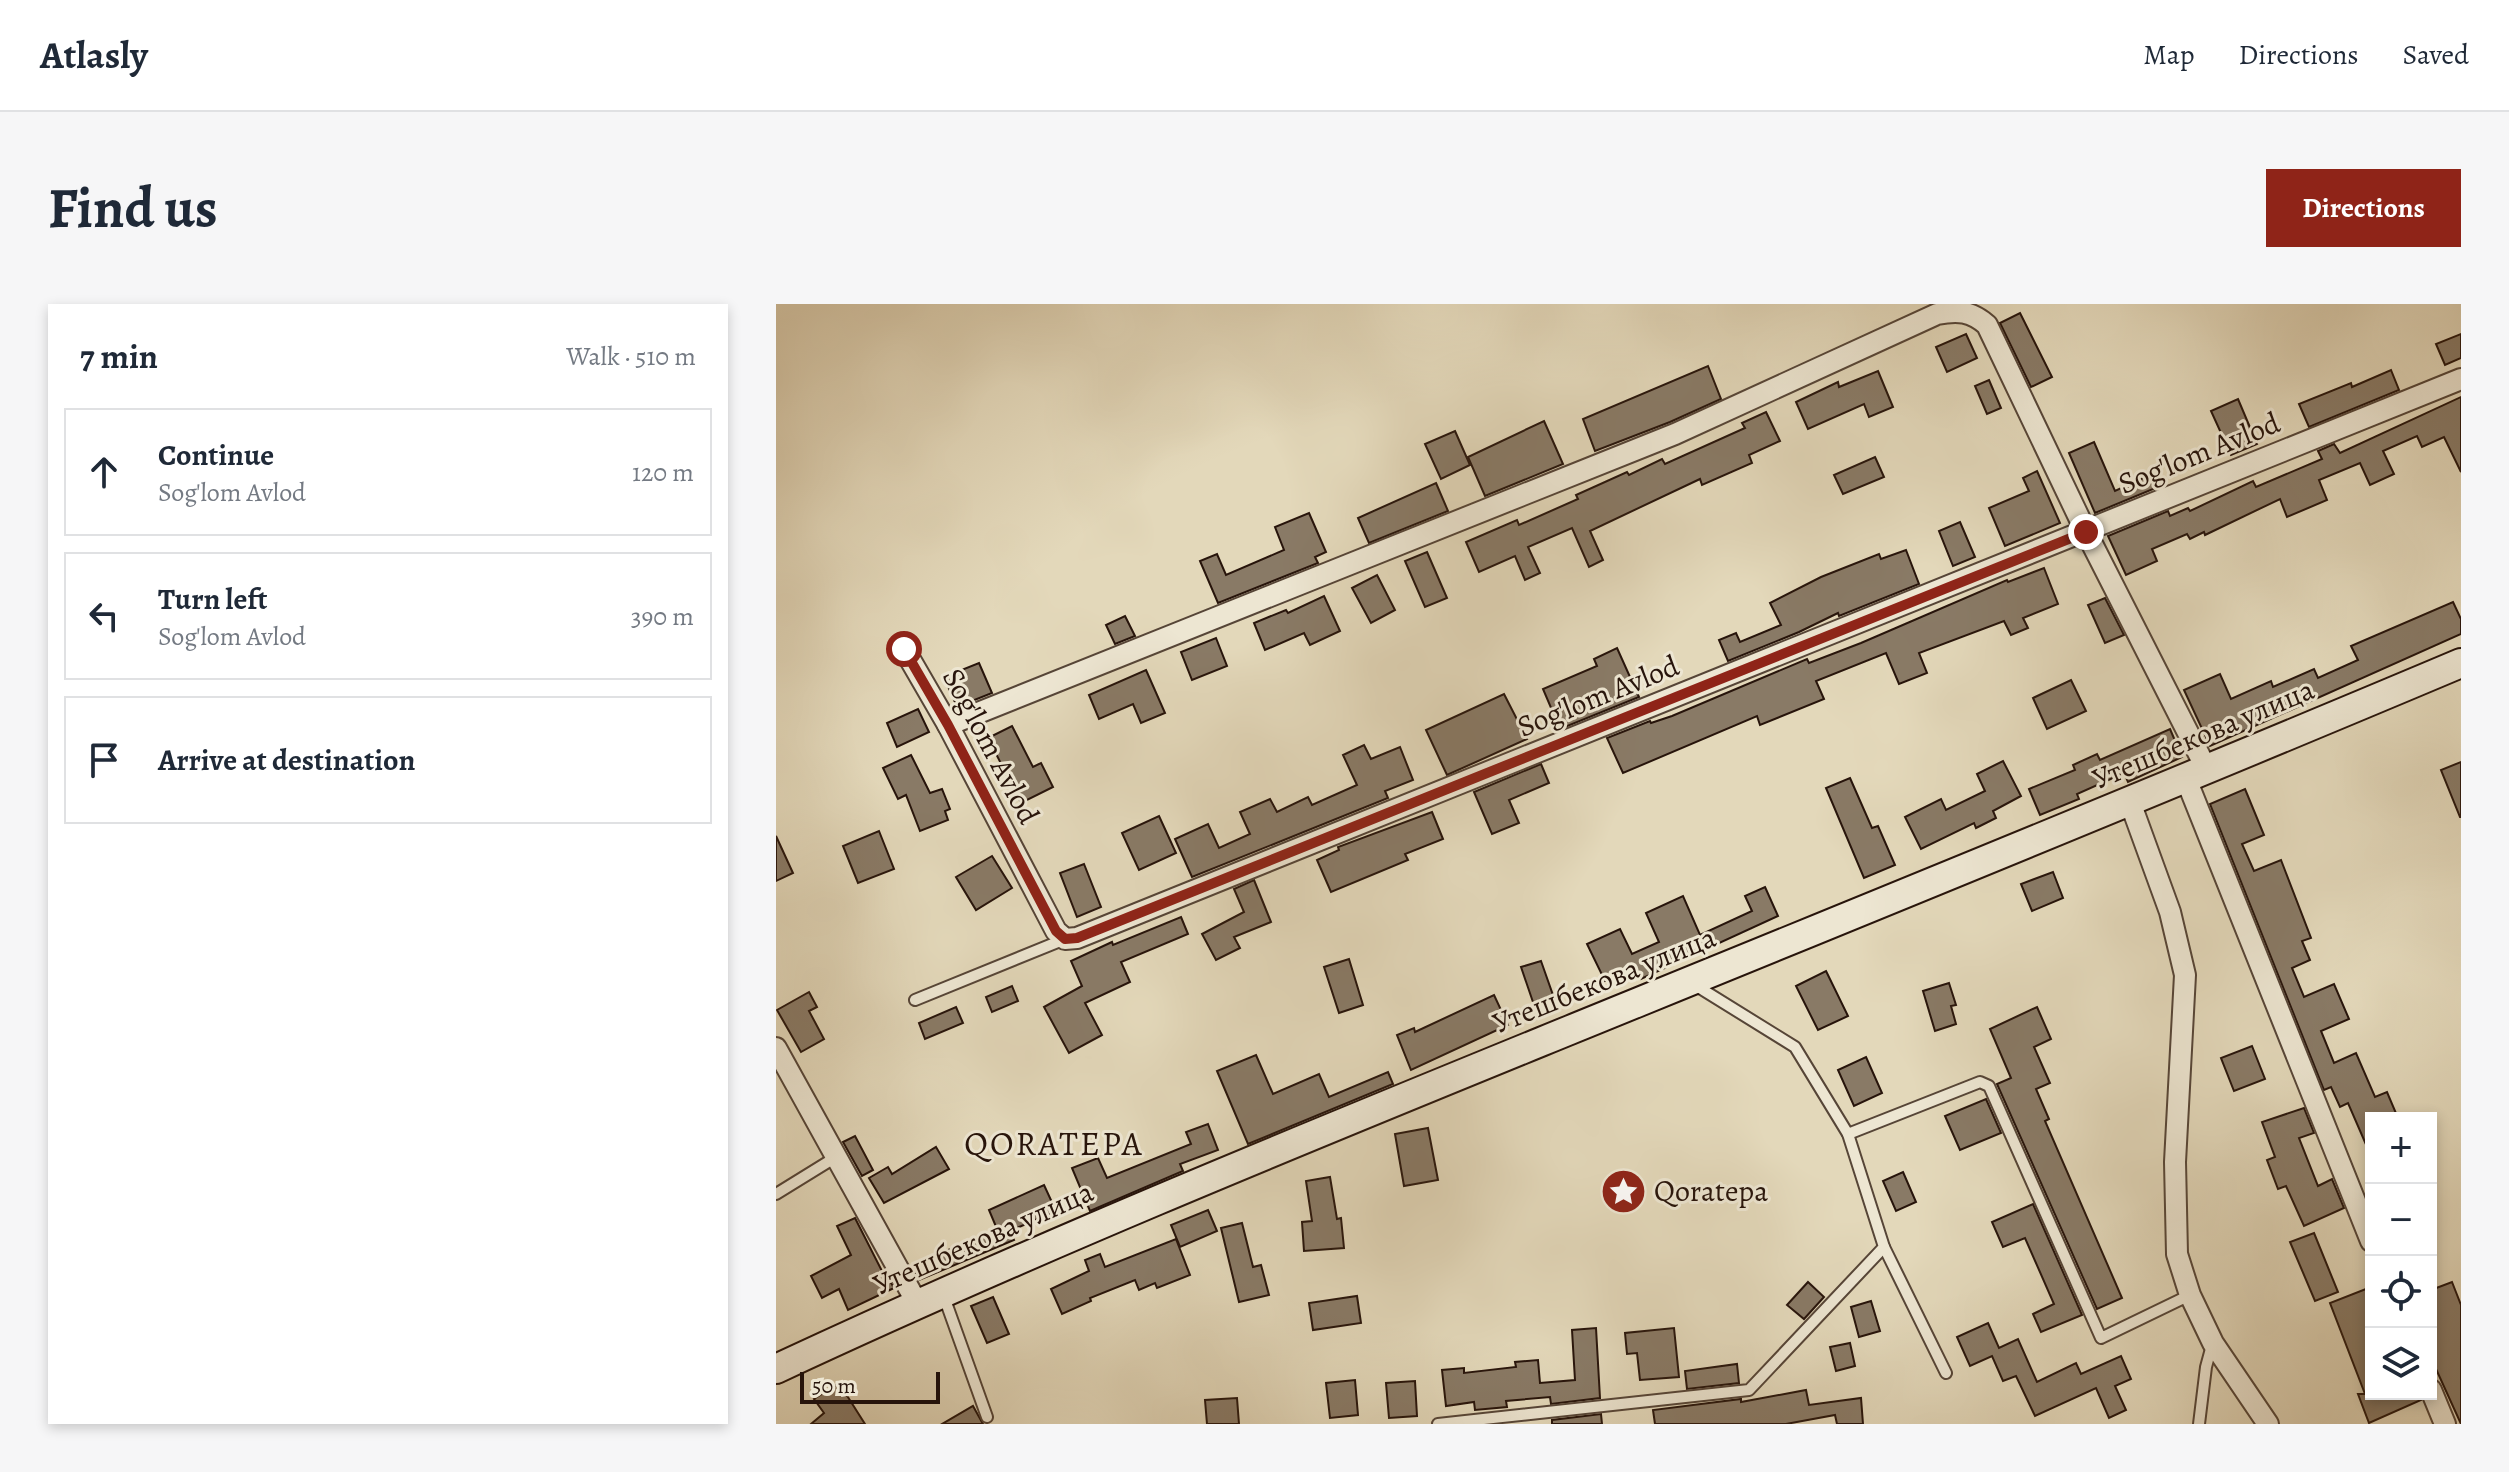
<!DOCTYPE html>
<html lang="en">
<head>
<meta charset="utf-8">
<style>
	body { margin:0; font-family:Alegreya,serif; background:#f6f6f7; color:#1f2937 }
	.controls { position:absolute; right:24px; bottom:24px; display:grid; overflow:hidden; border-radius:0px; box-shadow:0 4px 12px #0003 }
	.controls button { width:72px; height:72px; display:grid; place-items:center; padding:0; border:0; border-bottom:2px solid #e0e1e3; background:#fff; color:#1f2937; font:40px sans-serif }
	.scale { position:absolute; left:24px; bottom:20px; width:140px; box-sizing:border-box; padding-left:8px; border:4px solid #27140b; border-top:0; font-size:22px; line-height:28px; white-space:nowrap; color:#27140b; -webkit-text-stroke:6px #ede6d2; paint-order:stroke }
	.stop { position:absolute; width:24px; height:24px; margin:-18px; border:6px solid #8f2418; border-radius:50%; background:#fff }
	.stop.end { background:#8f2418; border-color:#fff; box-shadow:0 2px 8px #0008 }
	.list { margin:0; padding:0; list-style:none }
	h2 { display:flex; justify-content:space-between; align-items:center; height:104px; margin:0; padding:0 32px; font-size:34px }
	h2 small { font-size:26px; font-weight:400; color:#747a83 }
	.list li { display:grid; grid-template-columns:52px 1fr auto; gap:24px; align-items:center; box-sizing:border-box; height:128px; margin:0 16px 16px; padding:0 16px; border:2px solid #e0e1e3; border-radius:0px }
	.list b { display:block; font-size:30px; white-space:nowrap }
	.list p { margin:0; font-size:26px; white-space:nowrap; color:#747a83 }
	.list em { font-size:26px; font-style:normal; color:#747a83 }
	.icon { flex:none; width:44px; height:44px; fill:none; stroke:currentColor; stroke-width:2; stroke-linecap:round; stroke-linejoin:round }
	.map { position:relative; flex:none; width:1685px; height:1120px; overflow:hidden; border-radius:0px }
	header { display:flex; align-items:center; gap:48px; box-sizing:border-box; height:112px; padding:0 40px; background:#fff; border-bottom:2px solid #e0e1e3 }
	header strong { font-size:38px }
	nav { display:flex; gap:44px; margin-inline-start:auto; font-size:28px }
	.intro { display:flex; align-items:center; justify-content:space-between; box-sizing:border-box; height:192px; padding:0 48px }
	h1 { margin:0; font-size:56px }
	.button { padding:20px 36px; border-radius:0px; background:#8f2418; color:#fff; font-size:28px; font-weight:700 }
	main { display:flex; gap:48px; padding:0 48px }
	aside { flex:1; background:#fff; border-radius:0px; box-shadow:0 4px 12px #0003 }
	.map>svg:first-child { display:block }
	.building { fill:#897a66; stroke:#27140b; stroke-width:2 }
	.lines { fill:none; stroke-linecap:round; stroke-linejoin:round }
	.lane-casing { stroke:#564537; stroke-width:14 }
	.street-casing { stroke:#564537; stroke-width:24 }
	.secondary-casing { stroke:#27140b; stroke-width:32 }
	.lane { stroke:#ede6d2; stroke-width:10 }
	.street { stroke:#ede6d2; stroke-width:20 }
	.secondary { stroke:#ede6d2; stroke-width:28 }
	.route { stroke:#8f2418; stroke-width:10 }
	.labels { text-anchor:middle; stroke-width:6; stroke-linejoin:round; paint-order:stroke }
	.street-label { font-size:30px; fill:#27140b; stroke:#ede6d2 }
	.poi-label { font-size:30px; fill:#27140b; stroke:#ede6d2; text-anchor:start }
	.quarter-label { font-size:34px; letter-spacing:2px; fill:#27140b; stroke:#ede6d2 }
</style>
</head>
<body>
<header>
<strong>Atlasly</strong>
<nav><a>Map</a><a>Directions</a><a>Saved</a></nav>
</header>
<div class="intro"><h1>Find us</h1><a class="button">Directions</a></div>
<main>
<aside>
<h2>7 min<small>Walk · 510 m</small></h2>
<ul class="list">
<li><svg class="icon" aria-label="ahead" viewBox="0 0 24 24"><path d="M12 20V5M6 11l6-6 6 6"/></svg><div><b>Continue</b><p>Sog'lom Avlod</p></div><em>120 m</em></li>
<li><svg class="icon" aria-label="left" viewBox="0 0 24 24"><path d="M17 20v-9H6M10 6l-5 5 5 5"/></svg><div><b>Turn left</b><p>Sog'lom Avlod</p></div><em>390 m</em></li>
<li><svg class="icon" aria-label="arrive" viewBox="0 0 24 24"><path d="M6 21V4h12l-3 4 3 4H6"/></svg><div><b>Arrive at destination</b></div></li>
</ul>
</aside>
<div class="map">
<svg width="1685" height="1120" viewBox="0 0 1685 1120">
	<rect width="100%" height="100%" fill="#e3d8ba"/>
	<filter id="stains"><feTurbulence type="fractalNoise" baseFrequency=".0025" numOctaves="4"/><feColorMatrix values="0 0 0 0 .2 0 0 0 0 .09 0 0 0 0 .02 0 0 0 .5 -.17"/></filter>
	<radialGradient id="worn" r=".72"><stop offset=".6" stop-color="#630" stop-opacity="0"/><stop offset="1" stop-color="#630" stop-opacity=".3"/></radialGradient>
	<g class="building">
		<polygon points="1244,9 1276,73 1255,83 1224,19"/>
		<polygon points="1190,30 1201,54 1171,68 1160,43"/>
		<polygon points="1685,30 1685,54 1669,61 1660,40"/>
		<polygon points="932,62 945,95 894,118 819,147 807,115"/>
		<polygon points="1615,66 1623,86 1533,123 1523,100 1575,79 1576,83"/>
		<polygon points="1102,67 1117,103 1093,113 1088,100 1032,125 1020,98 1062,78 1063,83"/>
		<polygon points="1213,76 1225,104 1211,110 1199,82"/>
		<polygon points="1685,93 1685,168 1668,133 1646,143 1641,132 1607,147 1618,170 1594,181 1584,159 1543,176 1551,196 1511,213 1504,195 1429,231 1428,228 1414,235 1411,230 1376,245 1381,257 1350,271 1332,232 1392,207 1394,212 1412,204 1414,207 1477,177 1480,183 1546,155 1542,147 1558,140 1564,149"/>
		<polygon points="1462,95 1481,140 1455,151 1435,107"/>
		<polygon points="990,108 1004,137 973,151 976,159 926,181 924,175 814,227 827,256 813,263 796,224 752,243 764,269 749,276 739,252 703,268 690,238 741,216 743,221 802,195 800,191 851,168 853,171 886,155 889,160 969,124 966,119"/>
		<polygon points="768,117 787,160 709,192 692,153"/>
		<polygon points="679,127 694,161 665,175 649,140"/>
		<polygon points="1318,138 1339,187 1376,170 1382,183 1319,209 1293,149"/>
		<polygon points="1099,153 1108,173 1067,190 1058,171"/>
		<polygon points="1261,167 1284,219 1229,242 1213,204 1253,187 1247,174"/>
		<polygon points="660,179 672,207 593,239 582,214"/>
		<polygon points="533,209 550,248 539,253 542,259 442,299 424,257 441,250 450,271 508,246 499,223"/>
		<polygon points="1184,218 1199,253 1177,262 1163,227"/>
		<polygon points="1130,246 1143,280 1063,312 1062,309 1023,328 952,357 943,336 960,329 964,338 1005,321 994,299 1045,273 1103,250 1105,255"/>
		<polygon points="651,248 671,294 649,303 629,257"/>
		<polygon points="1268,264 1282,300 1247,314 1252,324 1235,331 1228,317 1143,349 1151,369 1123,380 1110,349 1040,377 1048,395 984,421 981,412 847,469 831,434 874,417 875,419 896,412 1031,355 1033,359 1085,339 1231,276 1232,278"/>
		<polygon points="601,271 619,306 595,319 576,284"/>
		<polygon points="548,292 564,327 534,341 528,329 489,346 478,319 510,306 512,309"/>
		<polygon points="1329,294 1348,331 1329,339 1312,301"/>
		<polygon points="1677,298 1685,315 1685,330 1434,442 1408,386 1444,370 1455,395 1495,377 1497,383 1538,365 1542,374 1582,356 1575,342"/>
		<polygon points="349,312 359,332 339,340 330,321"/>
		<polygon points="440,334 451,362 416,376 405,348"/>
		<polygon points="841,344 863,393 784,425 767,385 821,362 818,355"/>
		<polygon points="203,359 216,389 181,403 168,373"/>
		<polygon points="370,366 389,409 365,419 357,400 323,415 313,391"/>
		<polygon points="1295,376 1310,407 1271,425 1257,394"/>
		<polygon points="728,390 751,435 671,471 650,426"/>
		<polygon points="142,405 153,428 121,443 111,419"/>
		<polygon points="236,422 257,463 265,459 277,483 245,499 212,434"/>
		<polygon points="1394,425 1406,453 1352,478 1348,469 1301,490 1303,495 1264,511 1253,485 1299,466 1297,461 1321,450 1324,456"/>
		<polygon points="588,441 595,455 624,443 637,476 609,487 612,494 416,573 399,535 432,520 443,544 474,530 464,508 494,495 501,508 532,493 536,501 581,481 567,451"/>
		<polygon points="135,451 154,489 166,485 174,505 169,507 172,516 144,527 130,491 122,495 107,464"/>
		<polygon points="1227,457 1245,492 1217,507 1220,514 1200,524 1198,519 1145,545 1129,513 1165,495 1170,506 1209,487 1201,470"/>
		<polygon points="1685,458 1685,513 1684,513 1665,466"/>
		<polygon points="765,460 773,479 733,496 743,519 716,530 698,488"/>
		<polygon points="1074,474 1096,524 1102,522 1119,561 1088,574 1050,484"/>
		<polygon points="1469,485 1488,531 1466,540 1478,567 1505,556 1535,634 1526,637 1534,656 1516,664 1528,693 1558,680 1573,715 1545,727 1558,759 1580,749 1599,793 1611,788 1622,814 1595,814 1595,852 1572,799 1564,803 1555,783 1548,786 1434,500"/>
		<polygon points="656,508 667,535 629,550 632,556 555,588 541,556 563,546 562,543"/>
		<polygon points="383,512 400,549 363,566 346,529"/>
		<polygon points="103,527 118,565 82,579 67,542"/>
		<polygon points="0,532 17,569 0,577"/>
		<polygon points="216,552 236,584 200,606 180,573"/>
		<polygon points="308,560 325,603 301,613 284,569"/>
		<polygon points="1277,568 1287,594 1256,607 1245,580"/>
		<polygon points="478,576 495,618 458,633 464,644 440,656 426,630 468,608 458,585"/>
		<polygon points="989,583 1002,612 865,675 860,663 829,677 811,640 844,625 856,650 883,638 870,609 907,592 924,631 976,607 969,592"/>
		<polygon points="405,613 412,630 345,658 354,678 309,699 326,731 293,749 268,703 306,682 295,657 336,638 337,641"/>
		<polygon points="573,655 587,701 563,709 548,663"/>
		<polygon points="765,657 778,694 758,701 745,663"/>
		<polygon points="1050,667 1072,712 1042,726 1020,682"/>
		<polygon points="1173,679 1180,701 1175,702 1180,720 1159,727 1147,687"/>
		<polygon points="236,682 242,697 216,708 210,693"/>
		<polygon points="33,688 41,703 33,707 48,735 25,748 1,706"/>
		<polygon points="718,691 732,721 635,766 621,731 638,724 639,728"/>
		<polygon points="180,703 187,719 149,735 143,719"/>
		<polygon points="1261,703 1275,735 1258,743 1274,779 1260,785 1273,815 1269,817 1346,994 1321,1005 1221,780 1235,774 1214,725"/>
		<polygon points="1476,742 1489,775 1458,787 1445,754"/>
		<polygon points="480,751 497,790 543,770 553,793 612,768 617,780 472,840 441,767"/>
		<polygon points="1090,753 1106,789 1078,802 1062,766"/>
		<polygon points="1210,795 1225,829 1184,846 1169,812"/>
		<polygon points="1528,804 1538,829 1523,834 1542,882 1556,875 1568,904 1528,922 1510,882 1502,885 1491,856 1499,853 1486,818"/>
		<polygon points="432,820 442,846 404,860 407,867 314,907 296,864 322,854 331,874 415,840 410,828"/>
		<polygon points="652,824 662,876 628,882 619,830"/>
		<polygon points="79,832 97,866 86,872 67,838"/>
		<polygon points="160,843 173,865 108,899 93,874 112,863 116,870"/>
		<polygon points="1127,868 1140,898 1120,907 1107,877"/>
		<polygon points="554,873 561,915 565,914 568,944 528,947 526,918 536,917 530,877"/>
		<polygon points="268,881 280,907 234,927 238,936 143,976 135,962 221,925 213,906"/>
		<polygon points="1257,900 1306,1011 1265,1028 1257,1010 1278,1000 1249,934 1227,943 1216,918"/>
		<polygon points="432,906 441,927 404,943 395,921"/>
		<polygon points="79,914 109,973 111,972 118,984 72,1006 63,985 46,994 35,972 75,951 61,922"/>
		<polygon points="466,919 477,963 485,961 493,991 463,998 445,924"/>
		<polygon points="1538,929 1562,988 1539,997 1514,938"/>
		<polygon points="400,935 414,971 381,984 379,979 363,986 359,976 314,994 315,997 286,1010 275,985 313,967 309,956 324,950 329,963"/>
		<polygon points="1032,978 1048,993 1028,1015 1011,1001"/>
		<polygon points="1676,978 1685,1001 1685,1120 1655,1054 1655,986"/>
		<polygon points="1595,983 1595,1090 1643,1090 1645,1096 1593,1119 1582,1090 1589,1090 1554,999"/>
		<polygon points="581,992 585,1019 537,1026 533,999"/>
		<polygon points="217,993 233,1030 211,1039 195,1002"/>
		<polygon points="1095,997 1104,1027 1083,1033 1075,1003"/>
		<polygon points="1212,1019 1223,1044 1242,1035 1261,1078 1300,1059 1305,1070 1345,1052 1355,1075 1339,1082 1350,1106 1333,1114 1320,1084 1259,1112 1240,1072 1227,1077 1216,1052 1194,1062 1181,1033"/>
		<polygon points="820,1024 824,1094 775,1100 774,1093 730,1097 731,1103 699,1106 698,1098 670,1102 666,1066 688,1064 688,1069 740,1063 739,1058 762,1056 764,1079 799,1076 796,1026"/>
		<polygon points="898,1024 903,1073 864,1076 861,1049 851,1050 849,1029"/>
		<polygon points="1074,1039 1079,1062 1060,1067 1054,1043"/>
		<polygon points="961,1060 963,1079 911,1085 909,1067"/>
		<polygon points="579,1076 582,1111 554,1114 550,1079"/>
		<polygon points="639,1077 641,1112 613,1114 610,1079"/>
		<polygon points="63,1079 89,1120 35,1120 48,1109 38,1095"/>
		<polygon points="1030,1086 1033,1101 1085,1094 1087,1120 1061,1120 1059,1111 1010,1120 879,1120 877,1106 965,1095 965,1098"/>
		<polygon points="461,1094 463,1120 431,1120 429,1096"/>
		<polygon points="197,1102 207,1120 166,1120"/>
		<polygon points="825,1110 826,1120 776,1120 776,1116"/>
	</g>
	<g class="lines">
		<defs>
			<g id="lane">
				<polyline points="139,696 289,635"/>
				<polyline points="1072,830 1204,778 1213,782 1325,1034 1414,991"/>
				<polyline points="0,890 60,853"/>
				<polyline points="1108,943 1170,1069"/>
				<polyline points="167,990 211,1113"/>
				<polyline points="662,1120 973,1086 1108,943 1072,830 1019,743 919,681"/>
				<polyline points="1423,1120 1430,1063 1436,1041"/>
			</g>
			<g id="street">
				<polyline points="128,345 172,421 280,627 289,635 301,634 1685,75"/>
				<path d="M172,421L899,130L1161,10C1182,6 1195,7 1211,21L1310,228L1431,466"/>
				<polyline points="1410,475 1595,937"/>
				<polyline points="1354,498 1394,608 1409,671 1399,858 1401,950 1414,991 1437,1039 1492,1120"/>
				<polyline points="0,744 141,999"/>
				<polyline points="1655,1086 1669,1120"/>
			</g>
			<path id="secondary" d="M0,1065C261,943 527,835 794,726C1091,605 1389,484 1685,359"/>
		</defs>
		<use href="#lane" class="lane-casing"/>
		<use href="#street" class="street-casing"/>
		<use href="#secondary" class="secondary-casing"/>
		<use href="#lane" class="lane"/>
		<use href="#street" class="street"/>
		<use href="#secondary" class="secondary"/>
	</g>
	<g class="lines">
		<polyline class="route" points="128,345 172,421 280,627 289,635 301,634 1310,228"/>
	</g>
	<defs>
		<symbol id="sight-disc" viewBox="-11 -11 22 22"><circle r="9.5" fill="#8f2418" stroke="#ede6d2"/><path d="M0-6L1.8-2.2L6-1.7L2.9 1.2L3.7 5.4L0 3.3L-3.7 5.4L-2.9 1.2L-6-1.7L-1.8-2.2Z" fill="#fff"/></symbol>
	</defs>
	<g fill-rule="evenodd">
		<use href="#sight-disc" x="822" y="862" width="51" height="51"/>
	</g>
	<g class="labels">
		<g class="street-label">
			<text transform="translate(1423 149) rotate(-22)" y="10">Sog'lom Avlod</text>
			<text transform="translate(822 392) rotate(-22)" y="10">Sog'lom Avlod</text>
			<text transform="translate(1427 430) rotate(-23)" y="10">Утешбекова улица</text>
			<text transform="translate(215 442) rotate(62)" y="10">Sog'lom Avlod</text>
			<text transform="translate(828 676) rotate(-22)" y="10">Утешбекова улица</text>
			<text transform="translate(207 934) rotate(-24)" y="10">Утешбекова улица</text>
		</g>
		<g class="poi-label">
			<text x="878" y="897">Qoratepa</text>
		</g>
		<g class="quarter-label">
			<text x="278" y="851">QORATEPA</text>
		</g>
	</g>
	<rect width="100%" height="100%" filter="url(#stains)"/>
	<rect width="100%" height="100%" fill="url(#worn)"/>
</svg>
<div class="controls">
<button>+</button>
<button>−</button>
<button><svg class="icon" aria-label="locate" viewBox="0 0 24 24"><circle cx="12" cy="12" r="6"/><path d="M12 2v4M12 18v4M2 12h4M18 12h4"/></svg></button>
<button><svg class="icon" aria-label="layers" viewBox="0 0 24 24"><path d="M12 4l9 5-9 5-9-5zM3 14l9 5 9-5"/></svg></button>
</div>
<div class="scale">50 m</div>
<div class="stop" style="left:128px;top:345px"></div>
<div class="stop end" style="left:1310px;top:228px"></div>
</div>
</main>
</body>
</html>
